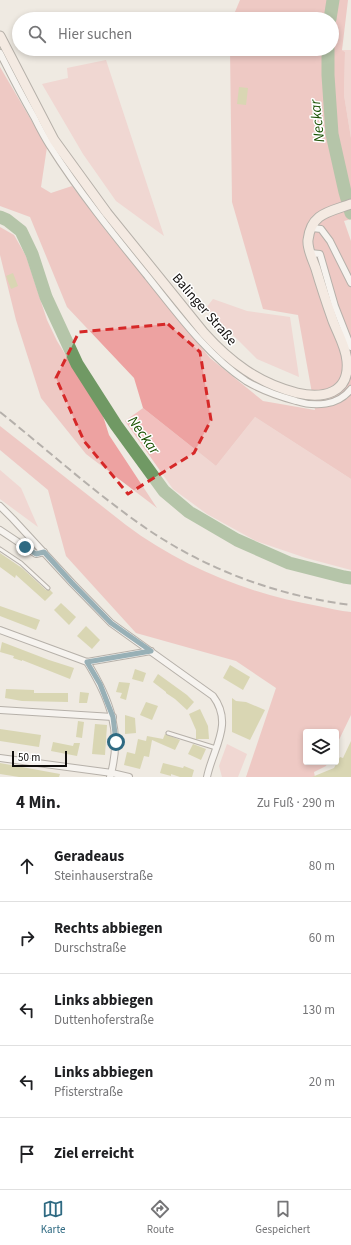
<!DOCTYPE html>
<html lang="de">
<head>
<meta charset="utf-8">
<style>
	body { margin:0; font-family:"Source Sans 3",sans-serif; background:#f2f2f2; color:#202124 }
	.controls { position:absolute; right:12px; bottom:12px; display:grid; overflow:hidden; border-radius:4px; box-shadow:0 2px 6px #0003 }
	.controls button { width:36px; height:36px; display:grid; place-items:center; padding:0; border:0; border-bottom:1px solid #e0e0e0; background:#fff; color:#202124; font:20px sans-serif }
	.scale { position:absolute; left:12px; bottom:10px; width:55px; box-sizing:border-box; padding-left:4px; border:2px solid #100e0c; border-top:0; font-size:11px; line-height:14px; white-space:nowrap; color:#100e0c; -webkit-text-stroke:3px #fff; paint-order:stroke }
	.stop { position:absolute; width:12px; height:12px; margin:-9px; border:3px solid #2f6a82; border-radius:50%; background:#fff }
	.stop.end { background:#2f6a82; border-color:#fff; box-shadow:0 1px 4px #0008 }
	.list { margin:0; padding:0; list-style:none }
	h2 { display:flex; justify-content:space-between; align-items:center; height:52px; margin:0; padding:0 16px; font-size:17px }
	h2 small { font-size:13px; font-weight:400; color:#757577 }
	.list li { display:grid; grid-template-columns:26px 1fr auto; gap:12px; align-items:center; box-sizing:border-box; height:72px; padding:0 16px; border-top:1px solid #e0e0e0 }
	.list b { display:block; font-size:15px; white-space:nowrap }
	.list p { margin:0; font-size:13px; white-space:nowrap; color:#757577 }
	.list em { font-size:13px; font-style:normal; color:#757577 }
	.icon { flex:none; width:22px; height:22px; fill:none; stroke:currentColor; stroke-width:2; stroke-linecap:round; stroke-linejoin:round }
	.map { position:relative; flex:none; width:351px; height:777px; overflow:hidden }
	.search { position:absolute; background:#fff; box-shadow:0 2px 6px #0003; left:12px; right:12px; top:12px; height:44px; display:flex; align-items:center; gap:10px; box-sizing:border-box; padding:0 14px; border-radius:22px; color:#757577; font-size:15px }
	.sheet { height:412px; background:#fff }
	nav { display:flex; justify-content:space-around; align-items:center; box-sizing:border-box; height:56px; border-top:1px solid #e0e0e0; background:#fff; font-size:11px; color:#757577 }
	nav a { display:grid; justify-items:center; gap:2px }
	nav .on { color:#2f6a82 }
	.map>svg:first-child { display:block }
	.green { fill:#f2c0be }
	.forest { fill:#eda2a1 }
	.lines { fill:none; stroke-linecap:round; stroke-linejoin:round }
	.river { stroke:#709964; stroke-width:13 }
	.building { fill:#bebf7b }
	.service-casing { stroke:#716c65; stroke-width:5 }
	.minor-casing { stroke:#716c65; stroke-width:8 }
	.secondary-casing { stroke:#716c65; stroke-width:11 }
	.service { stroke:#fff; stroke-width:3 }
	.minor { stroke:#fff; stroke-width:6 }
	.secondary { stroke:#fbece3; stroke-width:9 }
	.rail { stroke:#6f6c68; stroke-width:2; stroke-dasharray:8 4; stroke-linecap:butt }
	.route { stroke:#2f6a82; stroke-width:5 }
	.marked { fill:none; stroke:#d62828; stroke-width:3; stroke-dasharray:8 5; stroke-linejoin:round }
	.labels { text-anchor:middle; stroke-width:3; stroke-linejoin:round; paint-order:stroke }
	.street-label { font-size:14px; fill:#100e0c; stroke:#fff }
	.water-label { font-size:15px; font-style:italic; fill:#1b5203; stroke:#fff }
</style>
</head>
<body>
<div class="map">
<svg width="351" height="777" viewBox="0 0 351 777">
	<rect width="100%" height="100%" fill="#efeae2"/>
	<g class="green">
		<polygon points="342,50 351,50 351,138 344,95 345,52"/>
		<polygon points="106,60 164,236 116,201 83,154 42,84 68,78 67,68"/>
		<polygon points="213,299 247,311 290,317 299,377 257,359 206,308"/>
		<polygon points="143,408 216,466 255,417 351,479 351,570 306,558 256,541 207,514 173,489 125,421"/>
		<polygon points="0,470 21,488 38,527 0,499"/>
		<polygon points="227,744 247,754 238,777 222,777 219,766"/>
	</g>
	<g class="forest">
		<polygon points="240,0 348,0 342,50 345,52 344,95 351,138 351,219 344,221 351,241 351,479 255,417 216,466 143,408 134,378 67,307 30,217 0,206 0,67 47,147 41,187 51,193 72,186 107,232 210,358 263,401 315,410 298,315 263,309 232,202 230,49 332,49 332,19 232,19"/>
		<polygon points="0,227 14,235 26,256 47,320 57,341 103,416 109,435 157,508 86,454 41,398 16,320 0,255"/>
		<path d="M0,426L126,525C182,567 249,594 318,606C329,608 340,611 351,612V715L336,746V732H306V762H328L326,766L314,772L315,777H246L276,688L236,661L136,633L66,556L48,490L0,450Z"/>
	</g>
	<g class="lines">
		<g class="river">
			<polyline points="330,19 333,0"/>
			<polyline points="328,49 328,75 332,134 345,192 351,213"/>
			<polyline points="0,217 7,220 21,231 32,254 46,297 77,364 116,425 164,491 189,512 237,540 289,563 344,577 351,578"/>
		</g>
	</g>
	<g class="building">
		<polygon points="239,87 248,88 246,105 237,104"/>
		<polygon points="13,273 18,286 11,289 6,276"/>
		<polygon points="0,553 22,568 46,590 50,590 53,593 45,601 16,575 15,578 0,567"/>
		<polygon points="61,603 76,617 69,625 54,610"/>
		<polygon points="0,606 40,620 36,630 0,616"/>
		<polygon points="86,626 100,640 92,649 77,636"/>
		<polygon points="2,642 49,660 74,668 70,679 22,660 22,661 13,658 14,656 0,652"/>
		<polygon points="230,665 250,677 243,690 223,678"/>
		<polygon points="135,669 146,673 143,682 132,679"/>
		<polygon points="158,674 187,695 194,702 187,710 175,699 166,693 166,692 153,682"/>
		<polygon points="119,682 130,683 126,700 120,698 122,693 116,692"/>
		<polygon points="6,689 34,690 34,693 68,693 68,702 22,701 5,698"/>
		<polygon points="80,692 89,693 87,703 79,703"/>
		<polygon points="232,698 236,701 246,702 265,710 250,740 232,732"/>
		<polygon points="146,702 158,706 152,720 140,715"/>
		<polygon points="200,709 208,726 209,739 196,739 196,730 189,714"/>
		<polygon points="125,715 135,718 136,733 125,734"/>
		<polygon points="78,721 84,722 82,738 76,737"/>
		<polygon points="95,724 107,725 105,755 92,754"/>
		<polygon points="0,729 41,735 39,747 0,741"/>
		<polygon points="165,734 180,740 175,750 152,740 149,757 144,756 140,769 124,765 127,752 135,754 138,739 146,741 147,736 163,739"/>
		<polygon points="351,741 351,777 312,777 334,768 340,757 343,758"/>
		<polygon points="53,742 73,746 74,743 80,743 77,756 51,751"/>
		<polygon points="193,744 206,749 201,760 188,754"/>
		<polygon points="0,763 60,774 59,777 19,777 0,774"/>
		<polygon points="163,763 183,768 184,766 194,770 192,777 180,777 171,774 171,776 160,773"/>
	</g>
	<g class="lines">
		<defs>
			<g id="service">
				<polyline points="0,549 21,563 48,588"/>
				<polyline points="168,733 216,748"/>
			</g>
			<g id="minor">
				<path d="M0,53C11,75 22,96 34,117C39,127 44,137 50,146C79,192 114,235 148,277C176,312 208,356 246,381C261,390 278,396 296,401C315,407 338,406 351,389"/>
				<polyline points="312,228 321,229 330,241 351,283"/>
				<polyline points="310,253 320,254 335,306 351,347"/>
				<path d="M0,506L13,519L72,583L111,623L213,696C234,724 213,748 207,777"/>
				<polyline points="0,530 36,554 44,552"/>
				<polyline points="0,630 87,662 151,651"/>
				<path d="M87,662C110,699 123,733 110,777"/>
				<polyline points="0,710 113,717"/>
				<polyline points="0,758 112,773 129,777"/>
			</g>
			<path id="secondary" d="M0,36L54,140L107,213L204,333C230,362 258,383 297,393C322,399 350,394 347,361C346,347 338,334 333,321C327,304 321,286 316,269C313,260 307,249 308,240C311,213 329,212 351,204"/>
		</defs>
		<use href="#service" class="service-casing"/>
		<use href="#minor" class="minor-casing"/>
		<use href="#secondary" class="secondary-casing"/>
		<use href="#service" class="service"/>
		<use href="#minor" class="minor"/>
		<use href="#secondary" class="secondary"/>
		<path class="rail" d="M0,412C50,452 97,495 150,531C210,571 279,596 351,605"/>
	</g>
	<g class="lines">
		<polyline class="route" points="25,547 36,554 44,552 72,583 111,623 151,651 87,662 100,684 113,717 116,742"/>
	</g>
	<path d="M0 0H351V777H0ZM168,324L200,352L211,420L194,453L128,494L84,441L56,378L79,332Z" fill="#efeae2" fill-opacity=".55" fill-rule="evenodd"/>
	<path class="marked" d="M168,324L200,352L211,420L194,453L128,494L84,441L56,378L79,332Z"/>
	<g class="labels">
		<g class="street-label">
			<text transform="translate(205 309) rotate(49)" y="5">Balinger Straße</text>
		</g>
		<g class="water-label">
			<text transform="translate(317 121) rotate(-96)" y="5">Neckar</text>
			<text transform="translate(144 435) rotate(54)" y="5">Neckar</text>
		</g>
	</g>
</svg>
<div class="controls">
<button><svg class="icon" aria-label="layers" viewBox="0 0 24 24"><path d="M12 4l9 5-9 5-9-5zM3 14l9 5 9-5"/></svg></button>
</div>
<div class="scale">50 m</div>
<div class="stop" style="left:116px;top:742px"></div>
<div class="stop end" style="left:25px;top:547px"></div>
<div class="search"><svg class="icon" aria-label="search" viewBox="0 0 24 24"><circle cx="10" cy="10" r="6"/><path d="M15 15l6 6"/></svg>Hier suchen</div>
</div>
<section class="sheet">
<h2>4 Min.<small>Zu Fuß · 290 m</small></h2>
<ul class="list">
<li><svg class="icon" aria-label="ahead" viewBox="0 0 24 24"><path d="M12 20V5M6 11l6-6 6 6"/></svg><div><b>Geradeaus</b><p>Steinhauserstraße</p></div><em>80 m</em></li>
<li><svg class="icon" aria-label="right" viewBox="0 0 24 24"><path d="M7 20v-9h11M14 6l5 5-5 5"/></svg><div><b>Rechts abbiegen</b><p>Durschstraße</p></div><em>60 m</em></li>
<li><svg class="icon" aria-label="left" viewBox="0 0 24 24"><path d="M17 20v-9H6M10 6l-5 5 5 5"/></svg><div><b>Links abbiegen</b><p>Duttenhoferstraße</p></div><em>130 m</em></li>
<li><svg class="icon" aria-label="left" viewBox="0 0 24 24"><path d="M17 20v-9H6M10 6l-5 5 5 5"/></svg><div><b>Links abbiegen</b><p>Pfisterstraße</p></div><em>20 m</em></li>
<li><svg class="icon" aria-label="arrive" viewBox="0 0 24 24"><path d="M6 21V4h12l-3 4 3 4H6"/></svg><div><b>Ziel erreicht</b></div></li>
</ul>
</section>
<nav>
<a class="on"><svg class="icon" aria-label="map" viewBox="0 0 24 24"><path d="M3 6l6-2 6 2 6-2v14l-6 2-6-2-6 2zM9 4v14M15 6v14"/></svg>Karte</a>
<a><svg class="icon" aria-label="directions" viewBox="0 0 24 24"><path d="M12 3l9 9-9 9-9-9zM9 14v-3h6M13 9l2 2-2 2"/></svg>Route</a>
<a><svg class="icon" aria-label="saved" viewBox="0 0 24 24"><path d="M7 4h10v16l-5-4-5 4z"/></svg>Gespeichert</a>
</nav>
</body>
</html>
